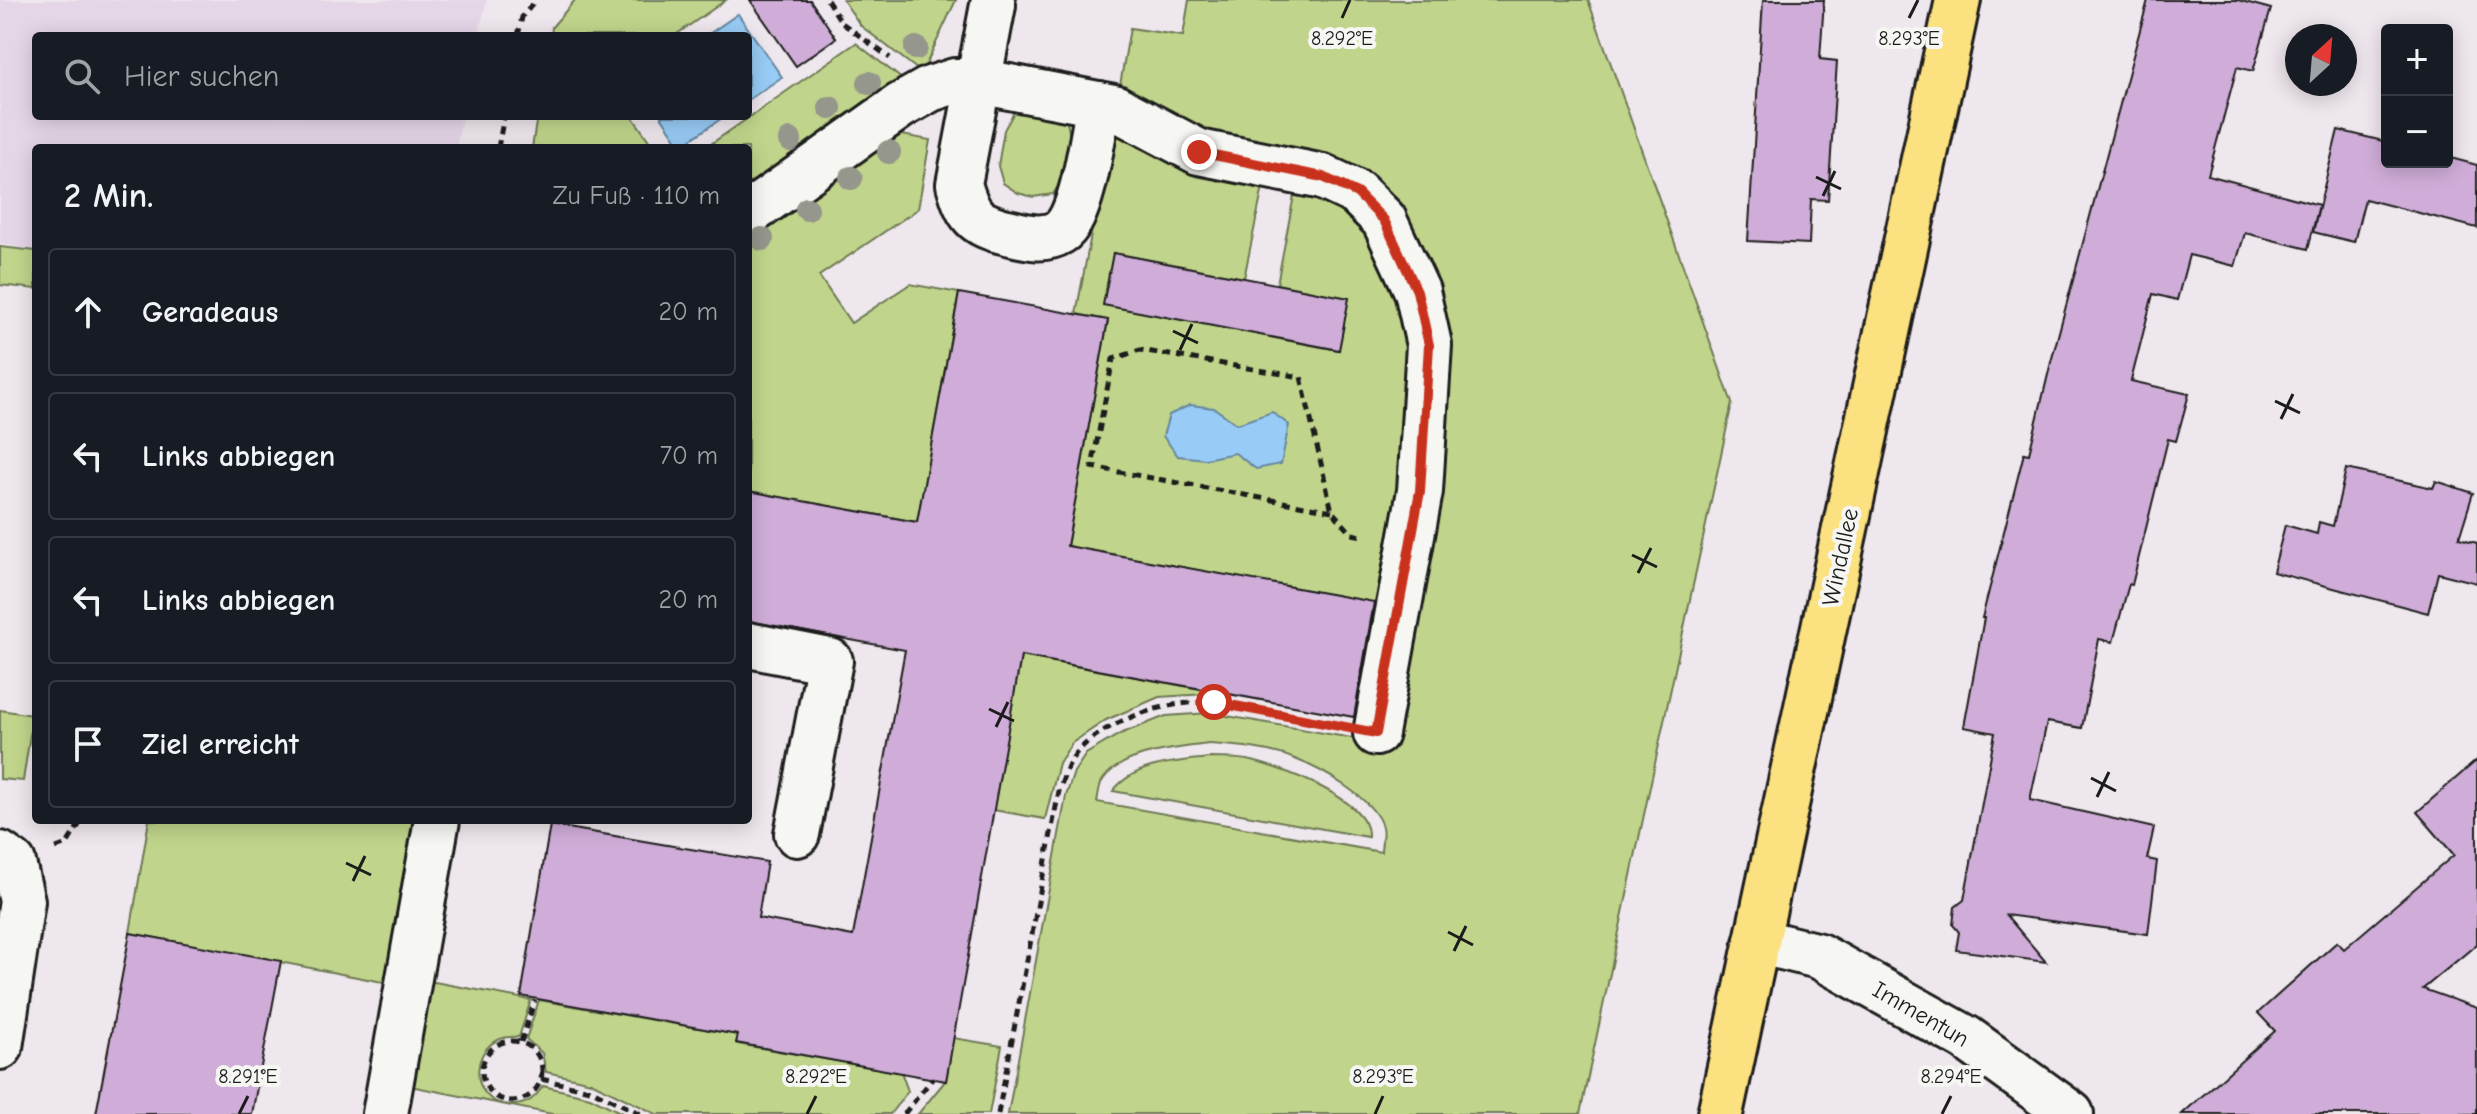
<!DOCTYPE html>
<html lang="de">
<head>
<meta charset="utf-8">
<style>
	body { margin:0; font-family:"Comic Neue",sans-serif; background:#20242c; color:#f1f3f6 }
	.controls { position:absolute; right:24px; top:24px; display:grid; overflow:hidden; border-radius:8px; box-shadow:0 4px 20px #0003 }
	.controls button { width:72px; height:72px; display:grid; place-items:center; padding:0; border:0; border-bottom:2px solid #363941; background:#171b24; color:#f1f3f6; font:40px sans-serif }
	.compass { position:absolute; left:2285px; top:24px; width:72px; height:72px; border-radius:50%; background:#171b24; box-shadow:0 4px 20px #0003; rotate:26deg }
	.stop { position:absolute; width:24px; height:24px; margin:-18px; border:6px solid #c8321e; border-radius:50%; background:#fff }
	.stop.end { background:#c8321e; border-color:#fff; box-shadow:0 2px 8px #0008 }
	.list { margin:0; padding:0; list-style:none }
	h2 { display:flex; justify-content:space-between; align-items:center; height:104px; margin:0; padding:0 32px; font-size:34px }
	h2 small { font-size:26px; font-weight:400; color:#9ea1a6 }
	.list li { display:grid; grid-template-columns:52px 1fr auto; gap:24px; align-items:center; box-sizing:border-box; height:128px; margin:0 16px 16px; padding:0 16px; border:2px solid #363941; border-radius:8px }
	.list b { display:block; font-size:30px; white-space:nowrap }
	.list em { font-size:26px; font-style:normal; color:#9ea1a6 }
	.icon { flex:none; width:44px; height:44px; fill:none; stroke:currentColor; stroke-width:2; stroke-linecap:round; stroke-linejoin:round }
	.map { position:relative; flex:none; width:2477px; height:1114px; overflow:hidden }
	.search { position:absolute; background:#171b24; box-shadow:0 4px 20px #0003; left:32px; top:32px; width:720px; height:88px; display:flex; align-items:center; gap:20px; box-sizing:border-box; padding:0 28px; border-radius:8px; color:#9ea1a6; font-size:30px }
	.panel { position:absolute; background:#171b24; box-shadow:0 4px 20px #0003; left:32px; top:144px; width:720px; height:680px; border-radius:8px }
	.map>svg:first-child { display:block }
	.built { fill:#e5d6e7 }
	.green { fill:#c0d58b; stroke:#6e7854; stroke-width:2; fill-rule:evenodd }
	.water { fill:#98ccf6; stroke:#66869f; stroke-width:2 }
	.building { fill:#cfadd8; stroke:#1c1c1c; stroke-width:2 }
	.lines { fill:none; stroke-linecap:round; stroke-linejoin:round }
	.minor-casing { stroke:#1c1c1c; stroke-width:50 }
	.major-casing { stroke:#1c1c1c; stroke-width:50 }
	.path { stroke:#1c1c1c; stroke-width:5; stroke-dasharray:8 6; stroke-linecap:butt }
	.minor { stroke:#f6f6f2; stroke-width:44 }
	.major { stroke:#fbe180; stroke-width:44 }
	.tree { fill:#95968c }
	.route { stroke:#c8321e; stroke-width:10 }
	.ticks { fill:none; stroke:#1c1c1c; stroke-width:3 }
	.labels { text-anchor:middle; stroke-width:8; stroke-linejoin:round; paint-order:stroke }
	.street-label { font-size:24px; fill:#1c1c1c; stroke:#f6f6f2 }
	.ticks-label { font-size:20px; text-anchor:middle; fill:#1c1c1c; stroke:#f6f6f2; stroke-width:8; stroke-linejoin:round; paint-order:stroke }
</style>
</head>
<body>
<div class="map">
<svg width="2477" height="1114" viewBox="0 0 2477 1114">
	<rect width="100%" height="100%" fill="#eee7ed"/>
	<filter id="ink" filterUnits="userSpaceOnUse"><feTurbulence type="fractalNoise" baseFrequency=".0125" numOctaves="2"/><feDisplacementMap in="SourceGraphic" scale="16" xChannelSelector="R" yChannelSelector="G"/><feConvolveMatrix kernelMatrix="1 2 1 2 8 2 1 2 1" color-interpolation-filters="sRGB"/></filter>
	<g filter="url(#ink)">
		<polygon class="built" points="0,0 487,0 478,36 36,36 36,116 462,116 456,148 36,148 36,250 0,244"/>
		<g class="green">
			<polygon points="575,0 726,0 674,36 551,36 552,27"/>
			<polygon points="843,0 956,0 922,73 861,26"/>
			<path d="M1189,0H1588L1732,403L1580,1114H1008L1066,796L1074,772L1086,754L1120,734L1166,716L1210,713L1397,746L1443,487L1434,485L1409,231L1196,134L1119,91L1130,28L1183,36ZM1209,744C1238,746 1268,748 1295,759C1321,769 1375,799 1382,827C1384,834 1381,845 1381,852L1097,802C1098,797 1099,788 1101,783C1118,752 1178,748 1209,744Z"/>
			<polygon points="856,43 907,83 748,196 748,148 705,148"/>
			<path d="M1032,105L1066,119C1074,144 1068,173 1053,194L1033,197L1018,193L1003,183L998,166L1004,130L1014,112Z"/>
			<polygon points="537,116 632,116 654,148 532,148"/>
			<polygon points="1112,124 1264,182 1244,278 1114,253 1104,305 1338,350 1348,298 1277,284 1296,185 1324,193 1373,232 1412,341 1411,414 1375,603 1067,546 1108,320 1076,314"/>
			<polygon points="890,133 930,140 918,209 819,276 851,323 910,284 959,293 917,522 748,491 748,232"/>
			<polygon points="0,247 36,251 36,289 0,285"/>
			<polygon points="1021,656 1223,693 1159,697 1106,720 1072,743 1059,763 1045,819 993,810"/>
			<polygon points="0,710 33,715 23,781 0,779"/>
			<path d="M1209,758C1221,758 1235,758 1247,760C1277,766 1372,799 1368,837L1113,791C1135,763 1175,762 1209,758Z"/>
			<polygon points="149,820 418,820 388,983 130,933"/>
			<path d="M429,981L531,1000L519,1037C468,1031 464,1106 512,1105C528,1105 535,1098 543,1086L590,1097L624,1114H552L410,1086Z"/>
			<polygon points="539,1000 738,1035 737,1044 901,1072 908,1091 890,1114 656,1114 591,1082 546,1072 542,1053 526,1039"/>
			<polygon points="953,1038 1002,1046 989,1114 918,1114 946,1080"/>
		</g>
		<g class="water">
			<polygon points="738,14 782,77 748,100 748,36 706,36"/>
			<polygon points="661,116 725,116 681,146"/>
			<polygon points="1190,405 1214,408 1237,424 1272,412 1289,425 1281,464 1256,469 1235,453 1205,459 1178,456 1163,436 1169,415"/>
		</g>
		<g class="building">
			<polygon points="750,0 810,0 836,38 796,66"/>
			<polygon points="1763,0 1824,0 1820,59 1837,61 1828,200 1811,199 1809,244 1748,241"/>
			<polygon points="2148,0 2238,0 2271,9 2253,71 2237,67 2208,175 2319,205 2308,249 2245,233 2235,266 2189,255 2177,300 2153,294 2131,381 2189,394 2176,441 2168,439 2132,585 2129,584 2113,642 2099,639 2082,728 2047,722 2030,800 2154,828 2147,859 2157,861 2148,934 2006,915 2046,962 1956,950 1959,932 1953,925 1955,907 1964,900 1995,733 1964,727 1984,618 1982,618 2024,453 2029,454 2051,362"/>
			<polygon points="2338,130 2387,142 2387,162 2447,162 2447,157 2477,165 2477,228 2365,199 2354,242 2313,232"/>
			<polygon points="1113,253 1349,298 1339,350 1103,305"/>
			<polygon points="959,293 1108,320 1067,546 1374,602 1354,717 1021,656 946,1081 736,1043 738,1035 521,996 550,825 767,862 758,918 853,936 905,650 748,621 748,491 917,522"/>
			<polygon points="2346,469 2433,488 2436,481 2473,493 2459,538 2477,543 2477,583 2438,573 2428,613 2273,572 2285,525 2317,534 2319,522 2333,526"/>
			<polygon points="2477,760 2477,944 2423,989 2477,1008 2477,1114 2182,1114 2275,1031 2258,1013 2337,942 2344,949 2454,855 2417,812"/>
			<polygon points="130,933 281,961 252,1114 96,1114"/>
		</g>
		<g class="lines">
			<defs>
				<g id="minor">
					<path d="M993,5L959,184C968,215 973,224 1007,232C1025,236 1043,242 1060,232C1083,219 1093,131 1099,104"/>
					<polyline points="748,214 900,106 930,89 955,81 978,81 1114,107 1199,152 1323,177 1357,193 1384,220 1417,291 1429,345 1420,491 1376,733"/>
					<polyline points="748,645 830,661 797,834"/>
					<polyline points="0,854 13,863 22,901 0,1047"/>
					<polyline points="1757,941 1819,956 1966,1038 2071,1114"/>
					<polyline points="385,1114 437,820"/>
				</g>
				<polyline id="major" points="1720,1114 1958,0"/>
			</defs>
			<use href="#minor" class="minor-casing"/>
			<use href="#major" class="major-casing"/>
			<g class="path">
				<polyline points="827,0 842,23 890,58"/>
				<polyline points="518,36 522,17 536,0"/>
				<polyline points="498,148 504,116"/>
				<polyline points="1332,511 1092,467 1113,359 1140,350 1301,377 1332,511 1352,534 1362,536"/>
				<polyline points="56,848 67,844 82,820"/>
				<circle cx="512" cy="1071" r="30"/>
				<polyline points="521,1042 535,1000"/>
				<polyline points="541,1079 594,1091 641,1114"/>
				<polyline points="904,1114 933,1078"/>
				<path d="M998,1114L1059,791C1064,776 1069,759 1081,748C1111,718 1175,698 1217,703C1255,707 1294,717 1331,724"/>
			</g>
			<use href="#minor" class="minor"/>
			<use href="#major" class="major"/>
		</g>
		<g class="tree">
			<circle cx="916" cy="48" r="12"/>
			<circle cx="869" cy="83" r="12"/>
			<circle cx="830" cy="108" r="12"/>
			<circle cx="790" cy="140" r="12"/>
			<circle cx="889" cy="152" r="12"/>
			<circle cx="851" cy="178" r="12"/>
			<circle cx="807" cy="209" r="12"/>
			<circle cx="762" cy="239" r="12"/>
		</g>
	</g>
	<g class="lines" filter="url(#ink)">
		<polyline class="route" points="1199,152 1323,177 1357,193 1384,220 1417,291 1429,345 1420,491 1376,733 1214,702"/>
	</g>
	<path class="ticks" d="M1342,18L1350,0M1909,18L1918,0M1816,177L1841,189M1823,196L1835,171M1173,331L1198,343M1180,350L1192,324M2275,401L2300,413M2281,419L2293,394M1632,555L1657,567M1638,573L1651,548M989,709L1014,721M996,727L1008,702M2091,778L2116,791M2097,797L2109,772M346,863L371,875M353,881L365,856M1448,932L1473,945M1454,951L1466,926M239,1114L248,1096M807,1114L816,1096M1375,1114L1383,1096M1942,1114L1951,1096"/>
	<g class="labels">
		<g class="street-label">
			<text transform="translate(1840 557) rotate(-78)" y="8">Windallee</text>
			<text transform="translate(1921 1014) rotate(30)" y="8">Immentun</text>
		</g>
	</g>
	<g class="ticks-label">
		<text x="1342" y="45">8.292°E</text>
		<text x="1909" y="45">8.293°E</text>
		<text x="248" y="1083">8.291°E</text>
		<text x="816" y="1083">8.292°E</text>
		<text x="1383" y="1083">8.293°E</text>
		<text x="1951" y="1083">8.294°E</text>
	</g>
</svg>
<div class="controls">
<button>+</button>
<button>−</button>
</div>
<svg class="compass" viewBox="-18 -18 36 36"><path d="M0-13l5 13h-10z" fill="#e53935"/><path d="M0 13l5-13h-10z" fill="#9ea1a6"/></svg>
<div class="stop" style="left:1214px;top:702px"></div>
<div class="stop end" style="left:1199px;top:152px"></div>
<div class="search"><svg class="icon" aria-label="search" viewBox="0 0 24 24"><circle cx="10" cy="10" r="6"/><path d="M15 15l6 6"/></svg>Hier suchen</div>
<section class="panel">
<h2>2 Min.<small>Zu Fuß · 110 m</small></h2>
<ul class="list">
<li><svg class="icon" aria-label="ahead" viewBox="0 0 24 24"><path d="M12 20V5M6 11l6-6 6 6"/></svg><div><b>Geradeaus</b></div><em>20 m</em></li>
<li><svg class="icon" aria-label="left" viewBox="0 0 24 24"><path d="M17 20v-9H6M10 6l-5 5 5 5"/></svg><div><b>Links abbiegen</b></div><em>70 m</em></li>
<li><svg class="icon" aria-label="left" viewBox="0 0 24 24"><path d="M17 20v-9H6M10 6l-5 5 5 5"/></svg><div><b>Links abbiegen</b></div><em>20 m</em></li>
<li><svg class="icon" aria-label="arrive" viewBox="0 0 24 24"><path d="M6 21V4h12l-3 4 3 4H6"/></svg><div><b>Ziel erreicht</b></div></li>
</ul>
</section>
</div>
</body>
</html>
